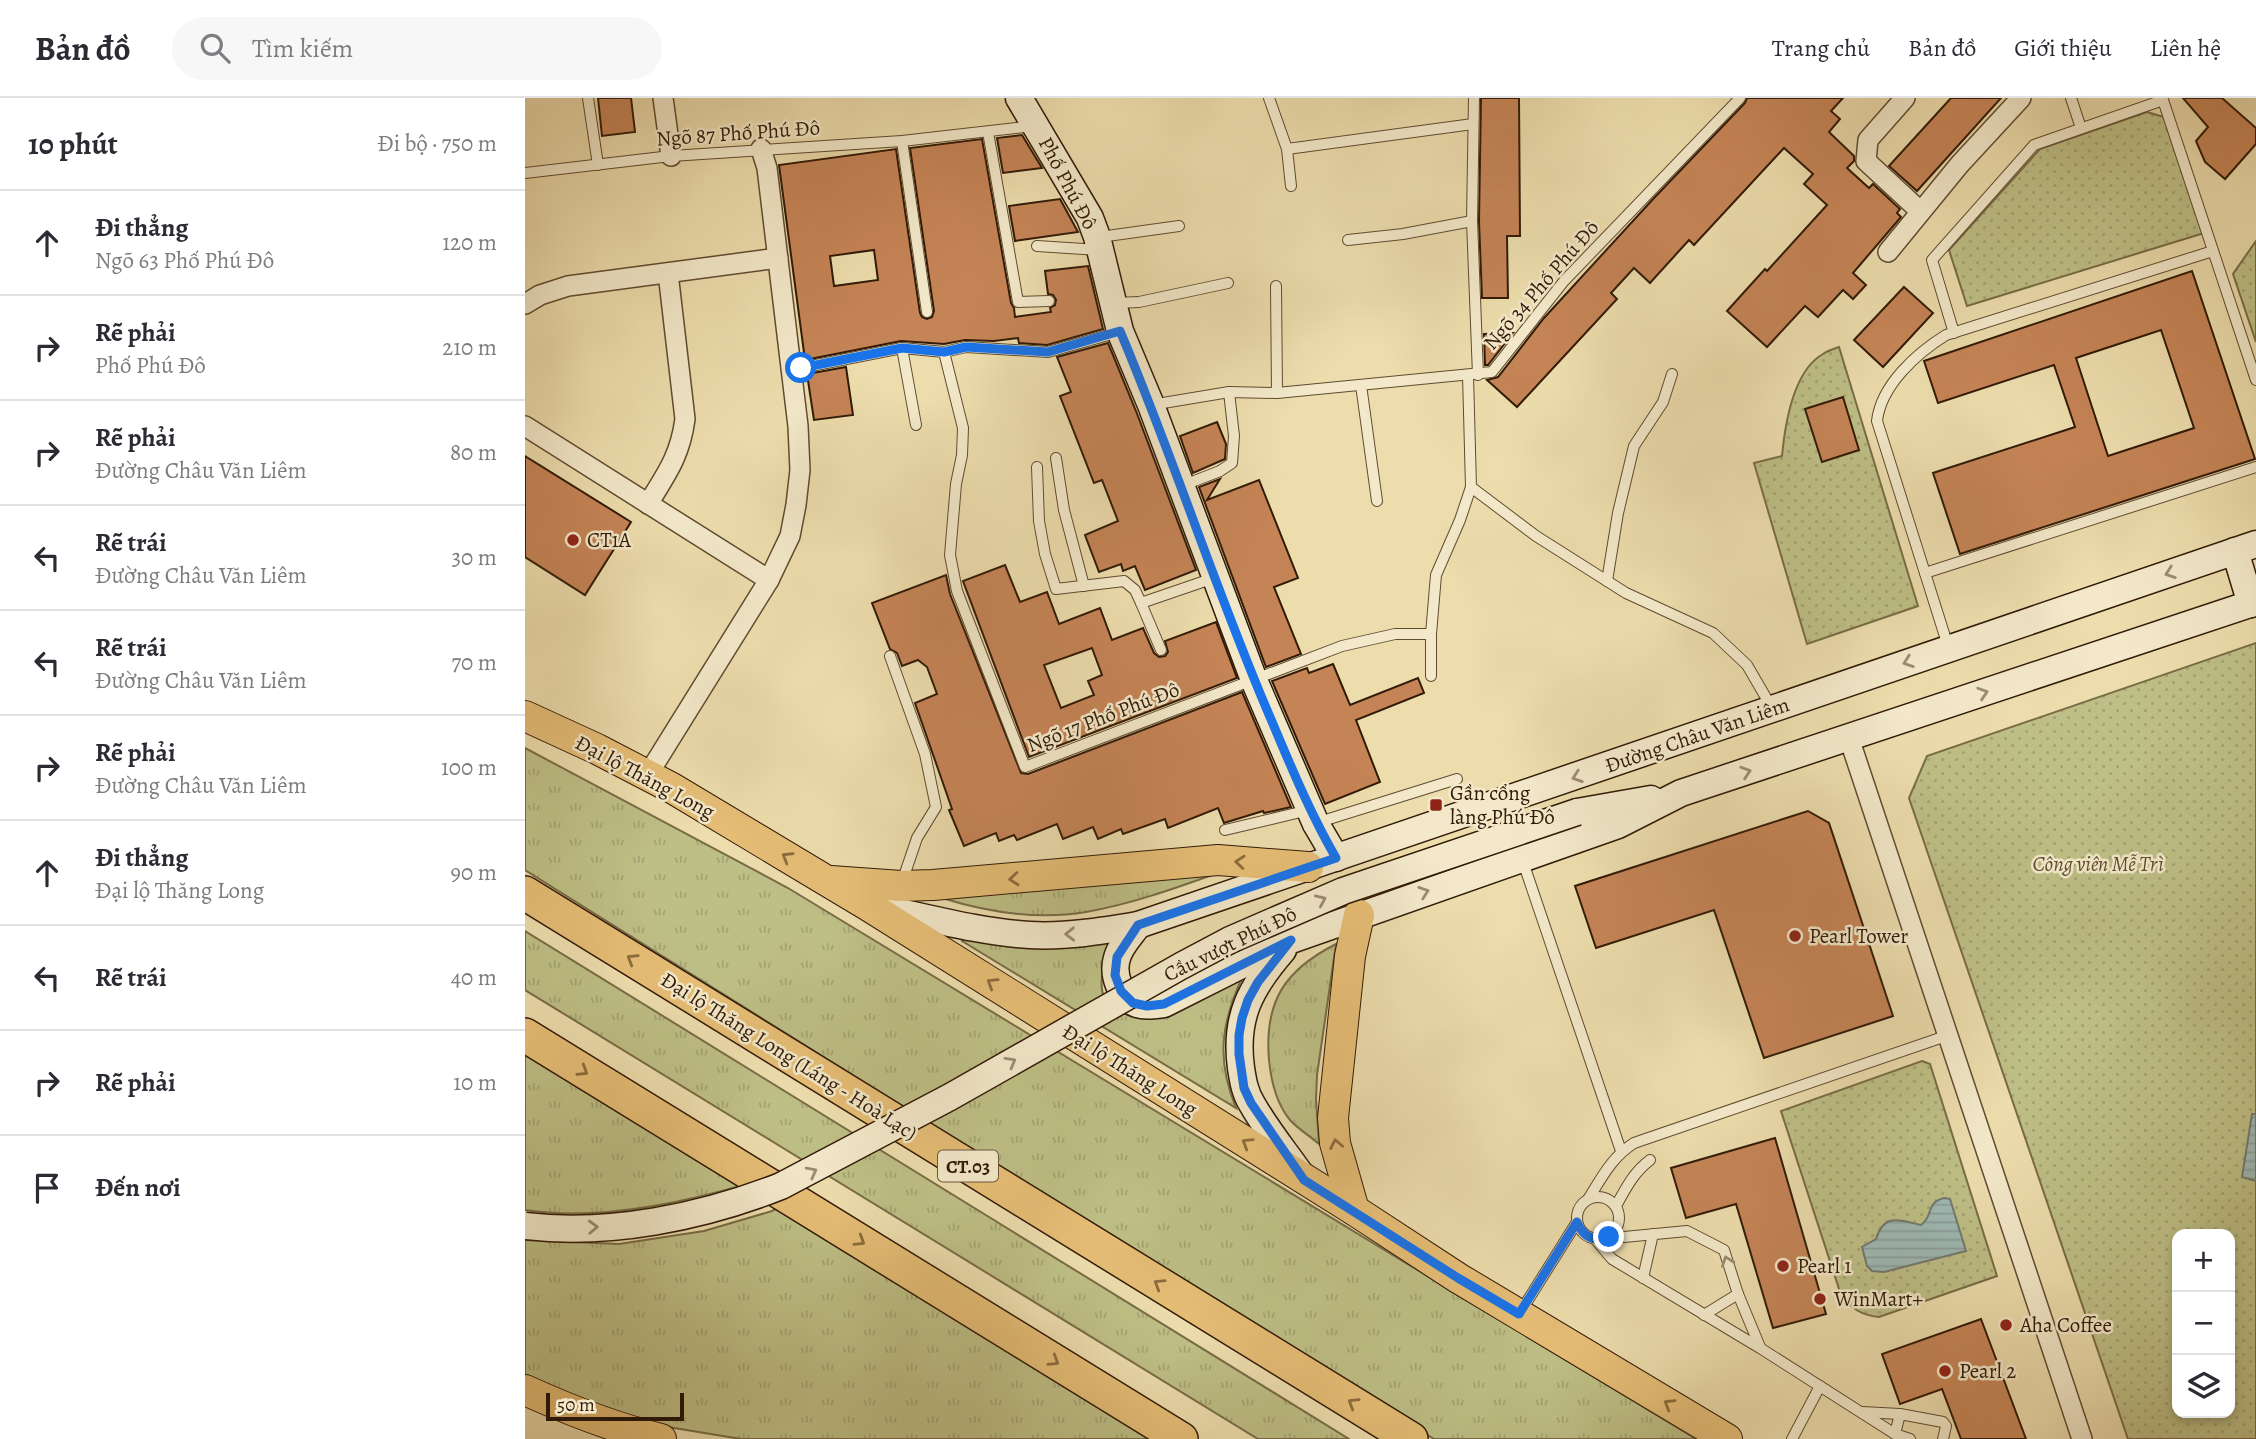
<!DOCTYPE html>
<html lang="vi">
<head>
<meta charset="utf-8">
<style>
	body { margin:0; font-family:Alegreya,serif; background:#f7f7f7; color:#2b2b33 }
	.controls { position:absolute; right:21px; bottom:21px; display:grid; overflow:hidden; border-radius:14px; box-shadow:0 4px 10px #0003 }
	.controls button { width:63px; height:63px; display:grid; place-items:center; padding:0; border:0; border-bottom:2px solid #e1e1e2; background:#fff; color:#2b2b33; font:35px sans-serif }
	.scale { position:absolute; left:21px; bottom:18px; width:138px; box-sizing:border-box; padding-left:7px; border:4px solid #311a07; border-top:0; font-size:19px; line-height:24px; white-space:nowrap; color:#311a07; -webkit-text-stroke:5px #f3e9ca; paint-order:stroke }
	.stop { position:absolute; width:21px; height:21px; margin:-16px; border:5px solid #1a73e8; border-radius:50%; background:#fff }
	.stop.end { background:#1a73e8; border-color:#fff; box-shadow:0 2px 7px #0008 }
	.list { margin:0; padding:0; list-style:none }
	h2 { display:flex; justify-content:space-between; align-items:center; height:91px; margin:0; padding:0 28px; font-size:30px }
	h2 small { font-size:23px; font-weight:400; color:#7c7c81 }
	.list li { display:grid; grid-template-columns:46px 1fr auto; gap:21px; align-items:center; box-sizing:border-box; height:105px; padding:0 28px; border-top:2px solid #e1e1e2 }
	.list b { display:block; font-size:26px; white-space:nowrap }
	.list p { margin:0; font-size:23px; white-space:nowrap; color:#7c7c81 }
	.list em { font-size:23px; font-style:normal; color:#7c7c81 }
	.icon { flex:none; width:38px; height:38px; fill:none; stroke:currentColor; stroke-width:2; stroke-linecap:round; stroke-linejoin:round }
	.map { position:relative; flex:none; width:1731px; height:1341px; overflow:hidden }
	header { display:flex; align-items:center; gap:42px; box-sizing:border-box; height:98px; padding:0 35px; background:#fff; border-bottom:2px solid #e1e1e2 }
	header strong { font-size:33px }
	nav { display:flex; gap:38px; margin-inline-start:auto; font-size:24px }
	.search { width:490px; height:63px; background:#f7f7f7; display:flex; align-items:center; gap:18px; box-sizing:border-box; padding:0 24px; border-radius:38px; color:#7c7c81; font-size:26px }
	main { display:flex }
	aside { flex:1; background:#fff }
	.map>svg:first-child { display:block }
	.grass { fill:url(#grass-tufts); stroke:#786c46; stroke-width:2 }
	.park { fill:url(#park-dots); stroke:#786c46; stroke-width:2; fill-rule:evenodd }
	.water { fill:url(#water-rules); stroke:#72796f; stroke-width:2 }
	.building { fill:#c58456; stroke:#311a07; stroke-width:2; fill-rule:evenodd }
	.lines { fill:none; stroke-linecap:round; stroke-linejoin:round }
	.lane-casing { stroke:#604b30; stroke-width:12 }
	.street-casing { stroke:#604b30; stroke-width:22 }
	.secondary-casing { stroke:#311a07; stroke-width:29 }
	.primary-casing { stroke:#311a07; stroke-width:32 }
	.highway-casing { stroke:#311a07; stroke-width:36 }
	.lane { stroke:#f3e9ca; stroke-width:10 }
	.street { stroke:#f3e9ca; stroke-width:19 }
	.secondary { stroke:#f3e9ca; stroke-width:26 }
	.primary { stroke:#e6be76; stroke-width:30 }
	.highway { stroke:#e6be76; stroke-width:33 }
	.secondary-bridge-casing { stroke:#311a07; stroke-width:29; stroke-linecap:butt }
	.secondary-bridge { stroke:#f3e9ca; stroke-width:26 }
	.oneway { stroke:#9c8c72 }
	.oneway2 { stroke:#8c6c3e }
	.route { stroke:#1a73e8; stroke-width:9 }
	.poi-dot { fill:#8f2418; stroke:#f3e9ca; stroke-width:2.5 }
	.labels { text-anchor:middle; stroke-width:5; stroke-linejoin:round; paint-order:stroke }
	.shield { fill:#f3e9ca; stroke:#6b5842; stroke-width:2 }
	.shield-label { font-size:19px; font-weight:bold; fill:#311a07 }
	.street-label { font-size:21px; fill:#311a07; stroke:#f3e9ca }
	.poi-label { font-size:21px; fill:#311a07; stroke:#f3e9ca; text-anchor:start }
	.park-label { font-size:21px; font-style:italic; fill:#5b4c2d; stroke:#f3e9ca }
</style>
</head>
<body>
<header>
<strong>Bản đồ</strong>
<div class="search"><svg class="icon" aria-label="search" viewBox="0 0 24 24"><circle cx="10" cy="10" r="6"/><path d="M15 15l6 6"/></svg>Tìm kiếm</div>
<nav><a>Trang chủ</a><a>Bản đồ</a><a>Giới thiệu</a><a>Liên hệ</a></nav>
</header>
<main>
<aside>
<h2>10 phút<small>Đi bộ · 750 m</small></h2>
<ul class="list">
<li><svg class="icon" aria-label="ahead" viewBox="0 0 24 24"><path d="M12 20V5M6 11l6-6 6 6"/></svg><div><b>Đi thẳng</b><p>Ngõ 63 Phố Phú Đô</p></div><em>120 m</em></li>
<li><svg class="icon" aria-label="right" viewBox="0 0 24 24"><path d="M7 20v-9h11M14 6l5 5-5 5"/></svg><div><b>Rẽ phải</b><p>Phố Phú Đô</p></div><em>210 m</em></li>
<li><svg class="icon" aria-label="right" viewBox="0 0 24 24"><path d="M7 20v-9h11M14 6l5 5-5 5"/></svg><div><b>Rẽ phải</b><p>Đường Châu Văn Liêm</p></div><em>80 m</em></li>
<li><svg class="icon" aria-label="left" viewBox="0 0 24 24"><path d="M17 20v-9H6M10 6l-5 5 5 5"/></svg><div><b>Rẽ trái</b><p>Đường Châu Văn Liêm</p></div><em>30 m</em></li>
<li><svg class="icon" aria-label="left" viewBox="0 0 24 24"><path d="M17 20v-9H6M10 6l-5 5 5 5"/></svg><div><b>Rẽ trái</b><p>Đường Châu Văn Liêm</p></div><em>70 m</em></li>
<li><svg class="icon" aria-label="right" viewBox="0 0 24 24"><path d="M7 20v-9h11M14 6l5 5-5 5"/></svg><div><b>Rẽ phải</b><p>Đường Châu Văn Liêm</p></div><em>100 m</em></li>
<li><svg class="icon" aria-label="ahead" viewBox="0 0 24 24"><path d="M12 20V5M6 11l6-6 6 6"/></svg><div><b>Đi thẳng</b><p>Đại lộ Thăng Long</p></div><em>90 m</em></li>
<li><svg class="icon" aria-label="left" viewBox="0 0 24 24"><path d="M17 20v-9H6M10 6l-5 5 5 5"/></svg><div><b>Rẽ trái</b></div><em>40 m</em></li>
<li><svg class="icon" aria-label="right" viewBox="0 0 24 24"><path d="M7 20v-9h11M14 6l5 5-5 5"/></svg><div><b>Rẽ phải</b></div><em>10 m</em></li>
<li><svg class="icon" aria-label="arrive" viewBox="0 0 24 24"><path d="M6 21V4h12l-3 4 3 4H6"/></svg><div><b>Đến nơi</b></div></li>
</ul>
</aside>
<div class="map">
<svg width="1731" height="1341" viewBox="0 0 1731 1341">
	<defs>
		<pattern id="grass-tufts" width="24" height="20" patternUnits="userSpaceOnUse" patternTransform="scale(1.75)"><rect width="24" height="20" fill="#bebf86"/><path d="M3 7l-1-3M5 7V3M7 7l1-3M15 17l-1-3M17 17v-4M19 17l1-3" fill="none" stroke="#a4a472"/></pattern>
		<pattern id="park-dots" width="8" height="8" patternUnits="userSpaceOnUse" patternTransform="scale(1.75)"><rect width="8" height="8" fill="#bebf86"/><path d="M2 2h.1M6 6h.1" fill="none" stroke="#a4a472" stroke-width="1.8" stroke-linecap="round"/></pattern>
		<pattern id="water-rules" width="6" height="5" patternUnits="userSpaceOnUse" patternTransform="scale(1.75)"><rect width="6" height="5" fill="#9eb9b5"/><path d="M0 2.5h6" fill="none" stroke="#899e9a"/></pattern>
	</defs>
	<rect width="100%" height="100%" fill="#edddad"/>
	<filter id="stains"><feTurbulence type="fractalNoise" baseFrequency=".00286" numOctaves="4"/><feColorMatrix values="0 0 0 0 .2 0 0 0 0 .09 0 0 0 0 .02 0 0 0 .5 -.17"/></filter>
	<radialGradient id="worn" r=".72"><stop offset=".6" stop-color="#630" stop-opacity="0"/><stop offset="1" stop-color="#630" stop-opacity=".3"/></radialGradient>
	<g class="grass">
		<polygon points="0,650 263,790 1171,1341 909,1341 0,772"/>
		<path d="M690,776C648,791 606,806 561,814C514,822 462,814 417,800Z"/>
		<polygon points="0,833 824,1341 733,1341 0,892"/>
		<path d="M440,839C489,855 540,852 589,842C579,863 566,899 592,913C597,916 604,916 609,918L718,878C696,925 691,961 711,1010L437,843Z"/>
		<path d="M811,846L792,977L791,1001L794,1046C785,1038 773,1031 765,1022C751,1005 746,983 744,962C739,903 760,872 811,846Z"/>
		<path d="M0,955L222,1086C154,1106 72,1123 0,1112Z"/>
		<polygon points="260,1106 637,1341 216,1341 131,1327 41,1297 0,1279 0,1142 94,1146 179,1133 247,1113"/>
	</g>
	<g class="park">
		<polygon points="1622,14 1639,19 1679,135 1442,208 1424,152 1515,51"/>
		<polygon points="1731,143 1731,244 1708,176"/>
		<path d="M1314,249L1393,508L1282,546L1229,365L1257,358C1260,326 1268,273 1298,256C1302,253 1308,251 1314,249Z"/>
		<path d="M1731,545V1341H1603L1384,700L1402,658ZM1652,1136H1705V1315H1652Z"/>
		<path d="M1397,963L1405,966L1472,1178L1354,1219C1336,1217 1327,1211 1316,1197L1256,1013Z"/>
	</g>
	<g class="water">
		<polygon points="1727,1016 1731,1016 1731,1083 1717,1079"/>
		<path d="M1419,1100L1425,1101L1441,1153L1359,1174L1347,1173L1342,1168L1337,1149L1351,1141C1359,1115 1374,1122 1396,1127C1409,1118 1400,1105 1419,1100Z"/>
	</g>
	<g class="building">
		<polygon points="73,0 106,0 110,34 77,38"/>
		<polygon points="956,0 994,0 995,138 982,138 983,200 957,200 954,123"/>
		<polygon points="1222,0 1318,0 1306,13 1315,21 1304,34 1329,58 1329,63 1322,70 1344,90 1348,86 1375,111 1372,115 1376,119 1328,175 1341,187 1328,201 1318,192 1293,219 1280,208 1242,249 1202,213 1240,171 1242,173 1302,107 1279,86 1288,76 1259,50 1169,147 1164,142 1125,185 1109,170 1086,195 1092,201 992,309 962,282 973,279 1019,220 1129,100 1220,5"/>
		<polygon points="1426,0 1476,0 1392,93 1364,68"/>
		<polygon points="1658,0 1697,0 1731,30 1731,46 1700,81 1680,64 1671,43 1683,29"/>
		<polygon points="497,37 517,70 478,75 472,40"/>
		<path d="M457,41L486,205L489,210L490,219L526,214L525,210L530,207L531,202L528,197L523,196L520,173L563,168L578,231L522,247L494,245L493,240L469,243L440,242L419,246L376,243L280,262L254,67L371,51L395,215L397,219L402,221L407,219L409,213L385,50ZM349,152L353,182L309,188L305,158Z"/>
		<polygon points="535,101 553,134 490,143 484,108"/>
		<path d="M1667,173L1730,361L1435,456L1408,375L1550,329L1529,267L1413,305L1399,263ZM1636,232L1669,330L1583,358L1551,260Z"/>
		<polygon points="1379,189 1408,215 1358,269 1329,242"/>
		<polygon points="988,235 963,267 960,267 959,236"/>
		<polygon points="583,245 611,313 671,472 620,492 610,468 598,473 596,466 574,474 560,437 593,423 577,382 569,385 535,298 546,294 532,259"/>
		<polygon points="321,269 328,317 289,322 282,276"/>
		<polygon points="1318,299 1334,352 1297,364 1280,311"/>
		<polygon points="692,324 701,346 700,361 668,375 655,338"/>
		<polygon points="0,358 106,424 60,497 0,459"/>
		<polygon points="695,381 682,402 734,382 773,480 749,489 776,556 741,569 674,389"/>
		<path d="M480,467L495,504L522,494L534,526L575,510L587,542L618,530L629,555L634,559L640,558L643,554L640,543L691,524L712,580L504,659L438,483ZM567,550L577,577L563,583L569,597L536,610L519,567Z"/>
		<polygon points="421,477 425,496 496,675 503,676 717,594 766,709 739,715 738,713 699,725 693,710 643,730 640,721 598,736 596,731 573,741 568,729 538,741 532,726 492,742 489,737 474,743 471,735 439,748 424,712 427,711 390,605 412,596 402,569 393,562 377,568 372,555 365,551 347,505"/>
		<polygon points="808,566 825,607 893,580 899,595 831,622 855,684 800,706 747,583 782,570 784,575"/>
		<polygon points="1283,713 1304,725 1368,918 1239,960 1189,812 1071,850 1050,788"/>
		<polygon points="1250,1040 1301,1216 1248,1230 1211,1106 1161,1120 1146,1070"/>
		<polygon points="1456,1221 1501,1341 1436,1341 1417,1291 1375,1306 1357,1256"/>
	</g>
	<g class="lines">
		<defs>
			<g id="lane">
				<polyline points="63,0 73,67"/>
				<polyline points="744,0 762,51 766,88"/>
				<polyline points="949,0 947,123 953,277"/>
				<polyline points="1546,0 1556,30"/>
				<polyline points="463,34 493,204 524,203"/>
				<polyline points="377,43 402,214"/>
				<polyline points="762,51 948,26"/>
				<polyline points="0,75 146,58 377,43 508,28"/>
				<polyline points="575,139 654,128"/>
				<polyline points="823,142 878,136 947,123"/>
				<polyline points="512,148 574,152"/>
				<polyline points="751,188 752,295"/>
				<polyline points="591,205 614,204 703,185"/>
				<polyline points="1429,235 1407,162 1509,47 1638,2 1731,282"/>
				<polyline points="377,250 391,327"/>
				<polyline points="419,254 438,330 437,357 431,386 425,457 432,493 500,669 817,548 870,536 906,536"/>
				<polyline points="276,270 377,250 419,254 441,249 523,254 594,234"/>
				<polyline points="836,287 852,403"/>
				<polyline points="626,307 704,294 752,295 967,274 1039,183 1215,0"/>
				<polyline points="531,360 539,412 559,488"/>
				<polyline points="512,369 514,423 520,456 531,491 599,483 610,492 616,505 689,480"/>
				<polyline points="659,387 695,373 707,365 709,338 704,294"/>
				<polyline points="946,389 1011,438 1101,495 1188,535 1222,567 1247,610"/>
				<polyline points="1400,475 1731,369"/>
				<polyline points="1082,483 1093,415 1109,348 1138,304 1147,276"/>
				<polyline points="616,505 636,552"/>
				<path d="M1423,548L1352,323C1356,287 1392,255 1421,237L1688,153"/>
				<polyline points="365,558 400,656 411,709 392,740 377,784"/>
				<polyline points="906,578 906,536 911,477 935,422 946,389 943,277"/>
				<polyline points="791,725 932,681"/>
				<polyline points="700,732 784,712"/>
				<polyline points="997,761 1096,1053"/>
				<circle cx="1073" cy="1120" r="21"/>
				<path d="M1064,1100C1077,1079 1087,1059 1109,1045L1421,938"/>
				<path d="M1091,1108C1101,1090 1108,1075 1125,1062"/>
				<polyline points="1087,1136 1099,1139 1162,1133 1199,1152 1213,1196 1235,1249"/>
				<polyline points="1071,1142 1087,1161 1235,1250 1370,1336"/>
				<polyline points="1118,1180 1128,1136"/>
				<polyline points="996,1213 1052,1124"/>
				<polyline points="1179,1217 1213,1196"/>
				<polyline points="1337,1314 1375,1316"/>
				<polyline points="1267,1341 1295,1288"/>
				<polyline points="1385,1341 1370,1336 1375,1316 1418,1324 1421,1328 1418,1341"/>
			</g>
			<g id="street">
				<polyline points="138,0 146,58"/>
				<polyline points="1380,0 1343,42 1341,63 1395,113"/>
				<polyline points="1363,154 1435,66 1496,0"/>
				<polyline points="0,206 15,197 43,188 253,160"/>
				<polyline points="0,328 244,482"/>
				<path d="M123,406C142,375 155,358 160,321L143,175"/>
				<polyline points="1324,640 1557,1341"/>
				<polyline points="122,678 244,482 265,438 271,407 275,372 273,328 242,70 236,51"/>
			</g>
			<g id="secondary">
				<polyline points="494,0 565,120 572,139 595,233 626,307 729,582 791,726 811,760"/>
				<polyline points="1710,453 1726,506"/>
				<polyline points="1052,714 1126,701"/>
				<path d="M351,809C401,819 453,834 505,837C541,839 577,833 613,827L1731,446"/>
				<path d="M613,827C606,837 595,848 592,860C587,876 595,900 612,906C621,909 630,907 639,906L766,842L1093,727L1156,695L1731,504"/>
				<path d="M758,852C726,889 709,919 716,970C718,983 720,995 727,1006C741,1031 760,1054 776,1077"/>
			</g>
			<g id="primary">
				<polyline points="0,618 72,651 147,690 342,807 829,1112 933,1180 1202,1341"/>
				<polyline points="306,783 376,788 408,787 693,762 783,769"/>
				<polyline points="829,1112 810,1045 808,1020 825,858 834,817"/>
				<path d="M0,1292C44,1312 89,1330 136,1341"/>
			</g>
			<g id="highway">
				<polyline points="0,795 886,1341"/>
				<polyline points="0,937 656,1341"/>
			</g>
		</defs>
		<use href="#lane" class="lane-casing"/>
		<use href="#street" class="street-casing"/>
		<use href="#secondary" class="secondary-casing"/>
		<use href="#primary" class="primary-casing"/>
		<use href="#highway" class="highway-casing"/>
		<use href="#lane" class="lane"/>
		<use href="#street" class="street"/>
		<use href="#secondary" class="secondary"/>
		<use href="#primary" class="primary"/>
		<use href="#highway" class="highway"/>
		<defs>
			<path id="secondary-bridge" d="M0,1128C84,1138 178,1119 256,1088L425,999L656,868L705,842L818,793L1052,714"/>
		</defs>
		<use href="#secondary-bridge" class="secondary-bridge-casing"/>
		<use href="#secondary-bridge" class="secondary-bridge"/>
	</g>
	<defs><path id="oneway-chevron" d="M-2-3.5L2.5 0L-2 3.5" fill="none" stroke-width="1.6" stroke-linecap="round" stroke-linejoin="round" transform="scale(1.75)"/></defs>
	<g class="oneway">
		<use href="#oneway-chevron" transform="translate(1645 475) rotate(161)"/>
		<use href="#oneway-chevron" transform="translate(1383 564) rotate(161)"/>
		<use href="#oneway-chevron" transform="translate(1458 595) rotate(-18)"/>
		<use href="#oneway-chevron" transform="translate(1221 674) rotate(-18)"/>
		<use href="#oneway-chevron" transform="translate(1052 679) rotate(161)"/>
		<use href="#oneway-chevron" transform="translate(899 794) rotate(-19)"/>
		<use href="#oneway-chevron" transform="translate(796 802) rotate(-24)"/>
		<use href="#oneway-chevron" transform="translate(545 836) rotate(179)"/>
		<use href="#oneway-chevron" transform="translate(486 964) rotate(-30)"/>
		<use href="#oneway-chevron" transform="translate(287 1074) rotate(-28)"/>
		<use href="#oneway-chevron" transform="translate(68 1129) rotate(-2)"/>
		<use href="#oneway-chevron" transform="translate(1202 1163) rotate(-110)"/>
	</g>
	<g class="oneway2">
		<use href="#oneway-chevron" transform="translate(262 759) rotate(-149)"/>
		<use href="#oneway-chevron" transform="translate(715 764) rotate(-175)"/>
		<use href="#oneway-chevron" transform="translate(489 781) rotate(175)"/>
		<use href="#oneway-chevron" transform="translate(107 861) rotate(-148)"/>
		<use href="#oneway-chevron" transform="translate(467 885) rotate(-148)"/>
		<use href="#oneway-chevron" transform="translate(58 973) rotate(32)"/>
		<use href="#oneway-chevron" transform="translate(722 1045) rotate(-148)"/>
		<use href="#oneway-chevron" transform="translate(811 1046) rotate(-101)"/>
		<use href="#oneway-chevron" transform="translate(335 1143) rotate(32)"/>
		<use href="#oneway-chevron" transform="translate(634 1186) rotate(-148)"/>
		<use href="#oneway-chevron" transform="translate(529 1263) rotate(32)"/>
		<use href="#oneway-chevron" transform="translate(828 1305) rotate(-148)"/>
		<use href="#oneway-chevron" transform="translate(1144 1306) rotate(-149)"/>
	</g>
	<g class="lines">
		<path class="route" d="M276,270L377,250L419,254L441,249L523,254L595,233C650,363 692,497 748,626C767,671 786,717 811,760L613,827L592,859L590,877L596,893L608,905L622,908L639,906L766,842L733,884L723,902L717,920L714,937V956L719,990L726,1005L779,1082L933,1180L994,1216L1052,1124C1058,1139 1070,1145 1084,1139"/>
	</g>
	<g class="poi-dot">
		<circle cx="48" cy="442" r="7"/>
		<rect x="904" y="700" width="14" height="14" rx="3.5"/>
		<circle cx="1270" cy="838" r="7"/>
		<circle cx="1258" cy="1168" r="7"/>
		<circle cx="1295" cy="1201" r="7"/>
		<circle cx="1481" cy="1227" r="7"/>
		<circle cx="1420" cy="1273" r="7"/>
	</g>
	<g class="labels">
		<rect class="shield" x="413" y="1052.5" width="60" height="31" rx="5"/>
		<g class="shield-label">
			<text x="443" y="1075">CT.03</text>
		</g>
		<g class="street-label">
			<text transform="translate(213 35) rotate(-4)" y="7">Ngõ 87 Phố Phú Đô</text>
			<text transform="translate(543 85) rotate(62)" y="7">Phố Phú Đô</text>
			<text transform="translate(1016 187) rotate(-49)" y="7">Ngõ 34 Phố Phú Đô</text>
			<text transform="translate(578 619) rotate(-21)" y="7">Ngõ 17 Phố Phú Đô</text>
			<text transform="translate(1172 637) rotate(-19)" y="7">Đường Châu Văn Liêm</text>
			<text transform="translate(120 679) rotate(28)" y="7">Đại lộ Thăng Long</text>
			<text transform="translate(705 846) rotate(-26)" y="7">Cầu vượt Phú Đô</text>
			<text transform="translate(264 958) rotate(32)" y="7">Đại lộ Thăng Long (Láng - Hoà Lạc)</text>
			<text transform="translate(605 972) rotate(32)" y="7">Đại lộ Thăng Long</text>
		</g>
		<g class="poi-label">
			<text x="62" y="449">CT1A</text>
			<text x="925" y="702">Gần cổng<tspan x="925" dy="24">làng Phú Đô</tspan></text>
			<text x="1284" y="845">Pearl Tower</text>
			<text x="1272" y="1175">Pearl 1</text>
			<text x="1309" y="1208">WinMart+</text>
			<text x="1495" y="1234">Aha Coffee</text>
			<text x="1434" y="1280">Pearl 2</text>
		</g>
		<g class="park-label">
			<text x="1573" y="773">Công viên Mễ Trì</text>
		</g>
	</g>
	<rect width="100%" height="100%" filter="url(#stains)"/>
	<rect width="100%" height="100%" fill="url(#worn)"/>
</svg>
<div class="controls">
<button>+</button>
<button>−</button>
<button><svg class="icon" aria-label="layers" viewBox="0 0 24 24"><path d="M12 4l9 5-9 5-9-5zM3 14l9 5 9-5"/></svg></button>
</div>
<div class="scale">50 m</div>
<div class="stop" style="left:276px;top:270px"></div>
<div class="stop end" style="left:1084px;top:1139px"></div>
</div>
</main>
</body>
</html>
